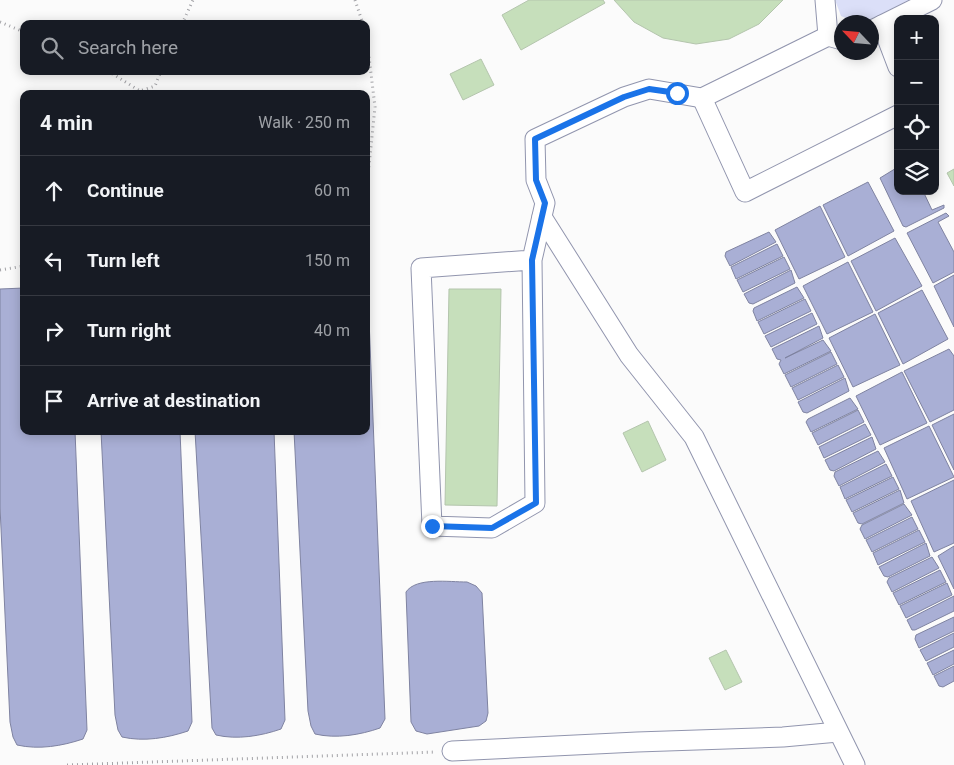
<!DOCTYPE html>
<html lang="en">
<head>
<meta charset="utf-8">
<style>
	body { margin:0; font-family:Roboto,sans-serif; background:#242831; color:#f1f3f6 }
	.controls { position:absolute; right:15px; top:15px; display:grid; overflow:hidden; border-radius:10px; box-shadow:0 2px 12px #0003 }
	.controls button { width:45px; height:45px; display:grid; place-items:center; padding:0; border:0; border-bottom:1px solid #363941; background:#171b24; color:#f1f3f6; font:25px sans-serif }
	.compass { position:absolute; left:834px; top:15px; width:45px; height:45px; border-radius:50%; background:#171b24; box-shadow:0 2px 12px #0003; rotate:296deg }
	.stop { position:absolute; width:15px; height:15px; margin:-11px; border:4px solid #1a73e8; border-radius:50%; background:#fff }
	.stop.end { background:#1a73e8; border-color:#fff; box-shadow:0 1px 5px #0008 }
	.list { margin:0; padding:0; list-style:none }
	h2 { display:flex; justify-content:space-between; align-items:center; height:65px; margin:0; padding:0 20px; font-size:21px }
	h2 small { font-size:16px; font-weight:400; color:#9ea1a6 }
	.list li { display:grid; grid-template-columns:32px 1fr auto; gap:15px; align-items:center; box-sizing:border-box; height:70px; padding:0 20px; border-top:1px solid #363941 }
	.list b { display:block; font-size:19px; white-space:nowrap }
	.list em { font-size:16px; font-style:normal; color:#9ea1a6 }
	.icon { flex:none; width:28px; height:28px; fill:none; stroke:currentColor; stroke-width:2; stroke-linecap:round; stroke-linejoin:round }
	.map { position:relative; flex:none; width:954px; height:765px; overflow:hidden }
	.search { position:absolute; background:#171b24; box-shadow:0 2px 12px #0003; left:20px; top:20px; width:350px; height:55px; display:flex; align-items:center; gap:12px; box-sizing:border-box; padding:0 18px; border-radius:10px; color:#9ea1a6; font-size:19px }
	.panel { position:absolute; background:#171b24; box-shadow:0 2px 12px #0003; left:20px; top:90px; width:350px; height:345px; border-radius:10px }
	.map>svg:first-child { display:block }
	.green { fill:#dbdff8 }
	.water { fill:#a9afd5; stroke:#7f83a1 }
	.building { fill:#c6dfbb; stroke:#b4c5ad }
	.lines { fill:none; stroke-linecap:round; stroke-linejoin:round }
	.minor-casing { stroke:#9195ae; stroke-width:21 }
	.path { stroke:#a2a2a6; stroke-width:3; stroke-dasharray:1 4; stroke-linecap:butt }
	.minor { stroke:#fff; stroke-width:19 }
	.route { stroke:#1a73e8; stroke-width:6 }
</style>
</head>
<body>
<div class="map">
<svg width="954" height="765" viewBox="0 0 954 765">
	<rect width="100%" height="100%" fill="#fbfbfb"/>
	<polygon class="green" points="835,0 913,0 864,22 856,22 841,16"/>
	<g class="water">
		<polygon points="898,167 898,191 923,191 932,210 944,205 944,208 906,227 903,226 880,178"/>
		<polygon points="868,182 894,231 848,256 823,205"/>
		<polygon points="820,206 845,257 799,279 775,230"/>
		<polygon points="946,213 949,216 938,222 954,252 954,272 933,283 907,233"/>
		<polygon points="769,232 776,242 730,266 725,256 726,252"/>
		<polygon points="895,238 922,286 876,311 851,261"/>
		<polygon points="777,244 783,256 736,279 731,267"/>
		<polygon points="784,257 790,269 743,292 737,280"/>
		<polygon points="848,262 873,312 827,334 803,286"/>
		<polygon points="791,270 795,283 753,304 749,303 744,294"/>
		<polygon points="954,275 954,327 934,286"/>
		<polygon points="797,287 804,298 757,321 753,311 754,308"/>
		<path d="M24,288V431H75L87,730L83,739C62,746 39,750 17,745L13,737L10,722L0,507V289Z"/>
		<path d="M366,290L368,294L385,719L380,728C360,735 336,739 315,734L311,726L308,711L294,431H366Z"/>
		<polygon points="922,290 948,339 903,364 878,313"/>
		<polygon points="805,299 811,311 764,334 758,322"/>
		<polygon points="812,313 817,324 771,347 765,336"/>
		<polygon points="875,314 900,365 853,387 829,338"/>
		<polygon points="819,326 823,338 785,358 823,340 831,351 784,374 779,364 781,360 777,359 772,349"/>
		<polygon points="949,349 954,356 954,410 930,422 904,371"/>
		<polygon points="831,352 837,364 791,387 785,375"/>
		<polygon points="838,365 844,377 798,400 792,388"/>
		<polygon points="902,372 927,423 880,445 856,396"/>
		<polygon points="845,378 849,391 807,413 803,412 798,402"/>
		<polygon points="850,398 858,409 811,432 806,422 808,419"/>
		<polygon points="858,410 864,422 818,445 812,433"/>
		<polygon points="954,414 954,470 932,425"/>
		<polygon points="865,424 871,435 824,458 819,447"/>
		<polygon points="929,426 954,477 907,499 884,448"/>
		<path d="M101,431H180L192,722L188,731C167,738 144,742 122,737L118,730L115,715Z"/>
		<path d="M195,431H274L285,720L281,729C261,736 237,740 216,735L212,728Z"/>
		<polygon points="872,437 876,449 834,471 830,470 825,460"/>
		<polygon points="878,451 885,462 839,486 834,476 835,472"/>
		<polygon points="886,464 892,476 845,499 840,487"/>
		<polygon points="893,477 899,489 852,512 846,500"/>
		<polygon points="954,480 954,543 934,552 911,501"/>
		<polygon points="900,490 904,503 862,524 858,523 853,513"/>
		<polygon points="904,504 912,515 865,539 860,529 862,525"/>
		<polygon points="912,517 918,529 872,552 866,540"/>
		<polygon points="919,530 925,542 878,565 873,553"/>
		<polygon points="926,543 930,556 888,577 884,576 879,567"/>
		<polygon points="954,546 954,589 938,556"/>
		<polygon points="932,557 939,568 892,592 887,582 889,578"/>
		<polygon points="940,570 946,582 899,605 893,593"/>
		<path d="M467,582L476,586L482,593L488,713L486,721L479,726L427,734L416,731L411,722L406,592C416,577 449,582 467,582Z"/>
		<polygon points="947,583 952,595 906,618 900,606"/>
		<polygon points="954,596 954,611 915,630 912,630 907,620"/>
		<polygon points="954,617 954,631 919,648 915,639 916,635"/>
		<polygon points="954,633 954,647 926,661 920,650"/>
		<polygon points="954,650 954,664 933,675 927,663"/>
		<polygon points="954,666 954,681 943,687 939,686 934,676"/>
	</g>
	<g class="building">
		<polygon points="529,0 603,0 605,3 521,50 502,15"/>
		<polygon points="614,0 783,0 759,24 729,39 696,44 663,38 634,22"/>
		<polygon points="481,59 494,85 463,100 450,74"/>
		<polygon points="954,169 954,186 947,173"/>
		<polygon points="449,289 501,289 497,506 445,505"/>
		<polygon points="648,421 666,460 642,472 623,433"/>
		<polygon points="726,650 742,682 725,690 709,658"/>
	</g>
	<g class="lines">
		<defs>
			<g id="minor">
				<polyline points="825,0 828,36 842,40"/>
				<polyline points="882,25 898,67"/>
				<polyline points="872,30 932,0"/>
				<polyline points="702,98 745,192 898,115"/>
				<polyline points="542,217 629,355 694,437 855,765"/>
				<polyline points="532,260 421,268 432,526 492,528 535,503 532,260 545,203 536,180 535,139 624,97 649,89 702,98 828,36"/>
				<polyline points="452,751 637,742 783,737 838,732"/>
			</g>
		</defs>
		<use href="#minor" class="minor-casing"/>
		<g class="path">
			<polyline points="355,0 363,24"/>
			<polyline points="0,22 24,32"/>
			<polyline points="182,24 193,0"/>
			<polyline points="366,32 375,107 367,185 366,231"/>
			<polyline points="108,71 140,91 155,86 161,71"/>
			<polyline points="0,270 24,266"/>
			<polyline points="67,765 436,752"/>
		</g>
		<use href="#minor" class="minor"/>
	</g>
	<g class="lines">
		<polyline class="route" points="432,526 492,528 536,503 532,260 545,203 536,180 535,139 624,97 649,89 677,93"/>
	</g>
</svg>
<div class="controls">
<button>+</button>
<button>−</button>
<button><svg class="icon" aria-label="locate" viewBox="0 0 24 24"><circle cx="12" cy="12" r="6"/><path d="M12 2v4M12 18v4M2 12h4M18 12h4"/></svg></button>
<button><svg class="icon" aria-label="layers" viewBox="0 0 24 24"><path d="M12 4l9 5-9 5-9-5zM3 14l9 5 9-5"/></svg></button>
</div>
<svg class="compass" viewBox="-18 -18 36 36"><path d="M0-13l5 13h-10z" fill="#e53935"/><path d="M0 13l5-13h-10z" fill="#9ea1a6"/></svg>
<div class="stop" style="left:677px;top:93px"></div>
<div class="stop end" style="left:432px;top:526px"></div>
<div class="search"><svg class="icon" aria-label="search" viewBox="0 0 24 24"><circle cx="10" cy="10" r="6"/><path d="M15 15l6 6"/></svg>Search here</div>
<section class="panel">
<h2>4 min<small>Walk · 250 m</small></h2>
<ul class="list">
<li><svg class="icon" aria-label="ahead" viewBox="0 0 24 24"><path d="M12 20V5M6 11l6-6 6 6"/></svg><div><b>Continue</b></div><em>60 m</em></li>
<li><svg class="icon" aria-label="left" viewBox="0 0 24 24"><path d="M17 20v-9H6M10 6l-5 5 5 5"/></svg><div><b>Turn left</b></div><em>150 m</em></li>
<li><svg class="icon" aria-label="right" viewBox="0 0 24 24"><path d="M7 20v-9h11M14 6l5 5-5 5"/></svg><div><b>Turn right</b></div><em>40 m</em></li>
<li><svg class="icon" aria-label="arrive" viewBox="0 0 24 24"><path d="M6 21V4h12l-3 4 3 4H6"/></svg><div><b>Arrive at destination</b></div></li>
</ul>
</section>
</div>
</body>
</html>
